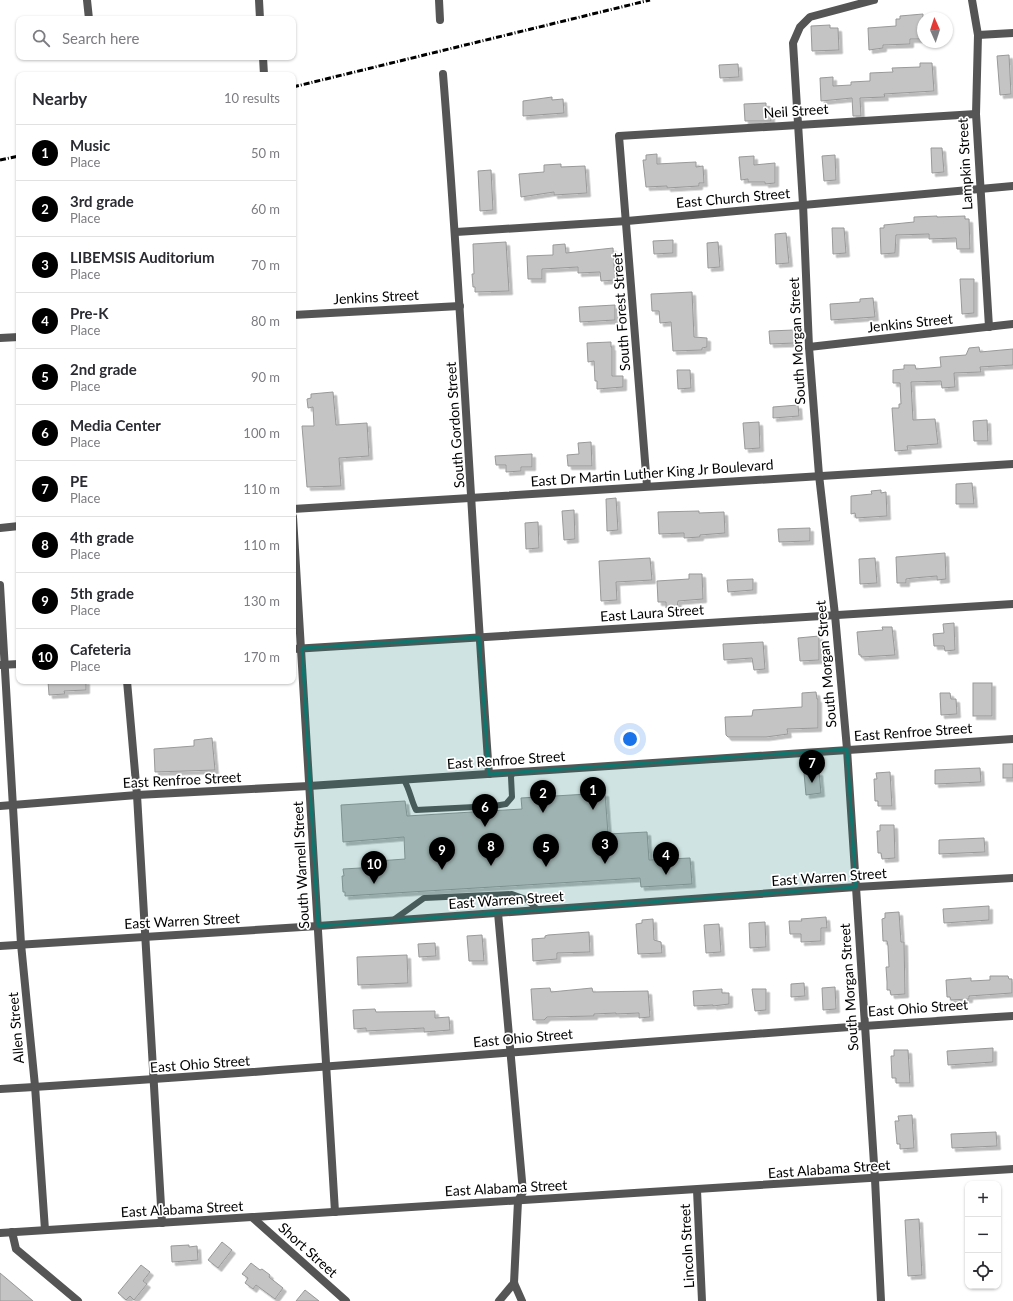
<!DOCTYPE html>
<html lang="en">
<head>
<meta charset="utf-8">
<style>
	body { margin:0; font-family:Lato,sans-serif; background:#f2f2f3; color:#2b2b33 }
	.controls { position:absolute; right:12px; bottom:12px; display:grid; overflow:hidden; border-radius:8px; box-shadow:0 1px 3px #0004 }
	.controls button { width:36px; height:36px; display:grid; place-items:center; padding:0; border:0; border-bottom:1px solid #e1e1e2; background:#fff; color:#2b2b33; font:20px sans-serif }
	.compass { position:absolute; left:917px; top:12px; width:36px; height:36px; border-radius:50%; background:#fff; box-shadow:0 1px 3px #0004; rotate:357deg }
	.you { position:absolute; left:630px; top:739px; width:14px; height:14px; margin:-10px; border:3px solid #fff; border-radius:50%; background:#1a73e8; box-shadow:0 0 0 6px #1a73e833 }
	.badge { display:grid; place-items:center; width:26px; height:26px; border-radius:50%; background:#000; color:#fff; font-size:13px; font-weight:700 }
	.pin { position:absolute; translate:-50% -33px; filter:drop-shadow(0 1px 2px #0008) }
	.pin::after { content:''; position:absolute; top:21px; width:14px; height:12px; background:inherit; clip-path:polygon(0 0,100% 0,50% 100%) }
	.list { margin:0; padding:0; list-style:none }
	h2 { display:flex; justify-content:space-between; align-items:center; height:52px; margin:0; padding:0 16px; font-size:17px }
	h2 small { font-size:13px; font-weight:400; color:#7c7c81 }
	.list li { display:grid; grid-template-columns:26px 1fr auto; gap:12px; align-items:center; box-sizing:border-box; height:56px; padding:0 16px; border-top:1px solid #e1e1e2 }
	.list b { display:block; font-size:15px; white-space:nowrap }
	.list p { margin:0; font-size:13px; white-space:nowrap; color:#7c7c81 }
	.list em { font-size:13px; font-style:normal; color:#7c7c81 }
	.icon { flex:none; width:22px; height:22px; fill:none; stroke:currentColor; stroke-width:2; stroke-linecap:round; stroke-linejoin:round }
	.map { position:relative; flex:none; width:1013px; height:1301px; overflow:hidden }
	.search { position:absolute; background:#fff; box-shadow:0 1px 3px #0004; left:16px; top:16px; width:280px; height:44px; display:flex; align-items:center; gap:10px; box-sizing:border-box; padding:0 14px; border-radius:8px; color:#7c7c81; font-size:15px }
	.panel { position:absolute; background:#fff; box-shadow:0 1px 3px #0004; left:16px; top:72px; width:280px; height:612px; border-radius:8px }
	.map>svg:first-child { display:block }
	.building { fill:#c4c4c4; stroke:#999; filter:url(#shadow) }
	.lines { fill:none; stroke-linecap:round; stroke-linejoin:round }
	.service { stroke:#555; stroke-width:6 }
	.minor { stroke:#555; stroke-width:8 }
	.tertiary { stroke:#555; stroke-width:8 }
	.rail { stroke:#000; stroke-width:3; stroke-dasharray:6 2 1 2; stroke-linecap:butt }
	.marked { fill:#0f766e; fill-opacity:0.2; stroke:#0f766e; stroke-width:3; stroke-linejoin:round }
	.labels { text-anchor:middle; stroke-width:3.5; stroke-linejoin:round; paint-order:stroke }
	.street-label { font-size:14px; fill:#000; stroke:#fff }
</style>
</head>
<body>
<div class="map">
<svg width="1013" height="1301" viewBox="0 0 1013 1301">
	<defs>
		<filter id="shadow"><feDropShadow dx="3.5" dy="3.5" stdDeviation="0" flood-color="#0004"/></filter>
	</defs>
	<rect width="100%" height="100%" fill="#fff"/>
	<g class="building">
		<polygon points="923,14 923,39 910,39 910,44 883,45 883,48 869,50 868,28 896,26 896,19 900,19 900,16"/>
		<polygon points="830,25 830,28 838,28 839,50 812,51 811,26"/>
		<polygon points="1009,55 1011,94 1000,95 997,56"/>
		<polygon points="920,63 932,63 934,91 884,94 885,97 860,98 861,116 853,116 852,98 821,101 820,78 833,77 833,86 851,85 851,82 870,81 870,73 893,72 892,68 920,67"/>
		<polygon points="738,64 739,77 720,78 719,65"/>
		<polygon points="552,97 552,100 563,99 564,113 523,116 523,101"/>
		<polygon points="766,103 766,107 771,107 771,121 745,121 744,104"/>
		<polygon points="931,148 942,148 944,172 932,173"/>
		<polygon points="657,154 657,164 696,162 696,167 703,166 704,183 699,183 699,186 667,188 667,186 646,187 643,160 646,160 646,155"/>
		<polygon points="835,155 836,180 824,181 822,156"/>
		<polygon points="754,156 754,165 775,163 775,183 765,184 765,182 748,182 748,179 741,180 739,157"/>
		<polygon points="561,164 561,167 585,166 587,193 554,195 554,192 521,197 519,174 544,172 544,165"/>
		<polygon points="491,170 493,210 480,211 478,171"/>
		<polygon points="937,216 937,217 965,216 965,219 969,219 970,249 957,249 956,238 929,239 929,234 896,235 895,253 881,254 880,228 884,228 884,225 914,222 914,217"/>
		<polygon points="832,228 844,228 846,253 833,254"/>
		<polygon points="786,233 789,263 776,264 775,234"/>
		<polygon points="673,240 673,253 654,254 653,241"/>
		<polygon points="506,242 509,291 475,292 475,287 473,287 472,274 474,274 473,244"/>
		<polygon points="718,242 720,267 708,268 707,243"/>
		<polygon points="565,244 566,253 613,248 615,280 601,281 600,272 578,273 578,267 542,269 542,279 528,279 527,256 553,255 553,245"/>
		<polygon points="960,279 974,279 974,313 962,314"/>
		<polygon points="692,292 694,337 707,338 707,347 702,348 702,350 673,351 671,322 660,323 659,311 652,311 651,294"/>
		<polygon points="873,298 875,317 831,320 830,304 860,302 860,299"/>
		<polygon points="615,305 615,320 580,322 579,307"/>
		<polygon points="794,330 795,343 770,344 769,331"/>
		<polygon points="611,342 611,347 612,347 612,376 623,376 623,387 597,389 597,381 595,381 594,361 588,362 587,343"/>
		<polygon points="979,347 980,352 1013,349 1013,365 980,367 981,372 954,373 955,387 942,388 941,381 911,382 913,420 935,419 938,444 907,446 908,450 895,451 892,408 899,408 899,404 901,404 900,383 893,383 893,370 904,369 904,365 915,365 916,369 941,367 940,357 966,355 969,348"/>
		<polygon points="677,370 690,370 691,388 678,389"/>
		<polygon points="333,392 336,425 367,423 369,456 339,458 341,486 307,487 302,426 314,426 313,407 308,408 307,399 311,398 311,394"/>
		<polygon points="798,405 799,416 773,418 773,407"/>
		<polygon points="987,420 988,441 974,441 973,421"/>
		<polygon points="759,422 760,448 745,449 743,423"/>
		<polygon points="591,442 592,466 568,466 567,455 579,454 578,443"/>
		<polygon points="532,454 532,467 521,467 521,471 506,472 506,465 496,465 495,456"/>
		<polygon points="972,483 974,504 956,504 956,484"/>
		<polygon points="881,490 881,493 886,492 887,516 856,518 855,513 851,514 851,496 872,494 871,491"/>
		<polygon points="616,498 618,530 607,531 606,499"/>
		<polygon points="574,510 575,539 564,540 562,511"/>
		<polygon points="699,511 699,513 724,512 725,533 700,535 700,537 684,538 684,533 659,534 658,512"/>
		<polygon points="538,522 539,548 526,549 525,523"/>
		<polygon points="810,528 810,541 779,542 778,529"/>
		<polygon points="945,553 946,579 937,580 937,576 913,578 906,579 906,583 897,583 896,557"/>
		<polygon points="650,558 652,580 616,582 617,600 601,601 599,561"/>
		<polygon points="875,558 877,583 860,584 859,559"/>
		<polygon points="689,574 702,574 703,599 678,601 677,608 666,608 666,602 658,602 657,581 689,579"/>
		<polygon points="753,579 753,590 728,592 727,580"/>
		<polygon points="954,623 955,650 945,651 944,646 934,646 933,634 944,633 943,624"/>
		<polygon points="882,627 892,627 895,655 861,657 861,655 859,655 857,632 883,630"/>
		<polygon points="819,636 819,660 800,661 798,638"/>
		<polygon points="763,642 765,669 754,670 752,658 724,660 723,644"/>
		<polygon points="48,681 86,681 86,690 64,691 65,694 49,695"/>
		<rect x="973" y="683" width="19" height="33"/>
		<polygon points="816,692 817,699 818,699 818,728 787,729 788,734 766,737 728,737 726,735 725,717 752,716 753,710 802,707 802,693"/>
		<polygon points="940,693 950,693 951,699 956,699 957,714 941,715"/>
		<polygon points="212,738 215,770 155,772 154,749 194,746 194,740"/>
		<rect x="1003" y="764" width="10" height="14"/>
		<polygon points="980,768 981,782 935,784 935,770"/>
		<polygon points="819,772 821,793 806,795 804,773"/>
		<polygon points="890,772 892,806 878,806 878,801 875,801 874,779 877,779 876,773"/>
		<polygon points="605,793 608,834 647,832 649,860 690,858 692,884 641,887 640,878 345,896 345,892 343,892 342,876 344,876 343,869 378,867 378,861 405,859 404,837 343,842 341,805 405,801 407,816 522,809 521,798"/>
		<polygon points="880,825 894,825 895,858 882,859 881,853 878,853 877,831 880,831"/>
		<polygon points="984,838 985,852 939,854 939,840"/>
		<polygon points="989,906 989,920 944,923 943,909"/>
		<polygon points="899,912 901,942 904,942 905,994 891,995 890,990 887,990 887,982 886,967 889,967 888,946 887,941 883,941 882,919 885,918 885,913"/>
		<polygon points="826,917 827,928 821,928 821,941 801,942 801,934 790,934 789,921 802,921 801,919"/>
		<polygon points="653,919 654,940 661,942 662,953 638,954 636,924 642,923 642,920"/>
		<polygon points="765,922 766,947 750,948 749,923"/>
		<polygon points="719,924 721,952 706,953 704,925"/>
		<polygon points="589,932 590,952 557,953 557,959 533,961 532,939 545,938 545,936 548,935"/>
		<polygon points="482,935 484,961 469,961 467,936"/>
		<polygon points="435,943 436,956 419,957 418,944"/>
		<polygon points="407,955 408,983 358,985 357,957"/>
		<polygon points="990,976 1008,976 1009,979 1012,979 1012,993 969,996 969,999 951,1000 950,997 947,997 946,980 971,978 971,981 990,980"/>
		<polygon points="804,983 805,996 791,997 791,984"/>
		<polygon points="835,987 836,1009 823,1010 822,988"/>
		<polygon points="550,988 551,992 592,988 593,992 648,991 650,1017 639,1018 639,1013 616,1014 616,1013 594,1014 594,1016 547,1017 544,1020 533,1020 531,989"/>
		<polygon points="722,989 722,993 729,993 729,1004 713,1006 713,1005 694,1006 693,991"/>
		<polygon points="752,989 766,989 766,1010 755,1011"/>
		<polygon points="375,1009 376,1012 435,1011 435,1018 449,1017 450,1030 424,1032 424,1028 366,1031 366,1028 354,1029 353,1010"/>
		<polygon points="993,1048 993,1062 948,1065 947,1051"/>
		<polygon points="894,1050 908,1050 910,1083 896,1083 896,1078 892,1078 891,1056 894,1056"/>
		<polygon points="912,1115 914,1148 900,1149 900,1144 897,1144 895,1121 899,1121 898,1116"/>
		<polygon points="996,1132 997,1146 952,1148 951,1134"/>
		<polygon points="919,1219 922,1275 908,1276 905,1220"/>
		<polygon points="222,1242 232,1250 218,1268 208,1260"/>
		<polygon points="189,1245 189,1247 197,1246 198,1260 172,1262 171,1246"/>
		<polygon points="251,1263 260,1270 262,1269 270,1275 269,1277 283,1288 275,1299 256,1285 253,1289 245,1283 248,1278 242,1274"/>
		<polygon points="141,1265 150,1272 143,1281 147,1284 134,1300 130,1296 126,1300 118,1293"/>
		<polygon points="0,1273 33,1301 0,1301"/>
		<polygon points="305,1290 319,1301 296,1301"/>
	</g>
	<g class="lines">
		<g class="service">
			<path d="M404,780C410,790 411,800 416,810L494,806L506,804L512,797L511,777L513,772"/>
			<polyline points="392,921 424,898 512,894 526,899 538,910"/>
		</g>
		<g class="minor">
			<polyline points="87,0 89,19"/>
			<polyline points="259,0 260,19"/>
			<polyline points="439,0 440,20"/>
			<polyline points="874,0 810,17 800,27 793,43 803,204 809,347 819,475 835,615 847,749 875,1179 881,1301"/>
			<polyline points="972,0 978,35 976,114 989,327"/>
			<polyline points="978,35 1013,33"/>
			<polyline points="263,57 264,75"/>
			<path d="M443,74C462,307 472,541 489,774"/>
			<polyline points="456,232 627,221 1013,186"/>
			<polyline points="293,315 460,306"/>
			<polyline points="0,338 19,337"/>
			<polyline points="809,347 1013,324"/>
			<polyline points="647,486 619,136 976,114"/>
			<polyline points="293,517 335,1212"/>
			<polyline points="0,585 21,944 35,1086 45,1230"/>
			<polyline points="127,681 137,795 162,1223"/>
			<polyline points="0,806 137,795 309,786 1013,739"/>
			<polyline points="498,913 523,1192 518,1201 514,1283 522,1301"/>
			<polyline points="0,946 318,926 856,887 1013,878"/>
			<path d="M0,1089C338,1069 675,1037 1013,1016"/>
			<polyline points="697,1190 702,1301"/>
			<polyline points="253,1218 346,1301"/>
			<polyline points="12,1232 16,1249 78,1301"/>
			<polyline points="499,1301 514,1283"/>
		</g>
		<g class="tertiary">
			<polyline points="293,509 1013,464"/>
			<polyline points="0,528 19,526"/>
			<polyline points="293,649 1013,604"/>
			<polyline points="0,665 19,664"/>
			<polyline points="0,1233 1013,1169"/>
		</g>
		<g class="rail">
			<polyline points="293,87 650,0"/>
			<polyline points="0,160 19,156"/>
		</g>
	</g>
	<path class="marked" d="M479,637L489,774L847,749L856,887L318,926L302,648Z"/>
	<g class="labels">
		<g class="street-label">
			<text transform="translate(796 111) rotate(-4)" y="5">Neil Street</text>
			<text transform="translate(965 164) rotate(-93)" y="5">Lampkin Street</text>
			<text transform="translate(733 198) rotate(-5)" y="5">East Church Street</text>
			<text transform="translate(376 297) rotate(-3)" y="5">Jenkins Street</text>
			<text transform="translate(621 312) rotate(-94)" y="5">South Forest Street</text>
			<text transform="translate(910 323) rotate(-6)" y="5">Jenkins Street</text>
			<text transform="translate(797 341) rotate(-93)" y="5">South Morgan Street</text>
			<text transform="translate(455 425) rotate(-94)" y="5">South Gordon Street</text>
			<text transform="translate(652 473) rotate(-4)" y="5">East Dr Martin Luther King Jr Boulevard</text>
			<text transform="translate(652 613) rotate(-4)" y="5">East Laura Street</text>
			<text transform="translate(826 664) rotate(-95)" y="5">South Morgan Street</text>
			<text transform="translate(913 732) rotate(-4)" y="5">East Renfroe Street</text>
			<text transform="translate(506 760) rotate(-4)" y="5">East Renfroe Street</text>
			<text transform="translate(182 780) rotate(-3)" y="5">East Renfroe Street</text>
			<text transform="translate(301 865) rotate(-93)" y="5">South Warnell Street</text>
			<text transform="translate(829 877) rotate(-4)" y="5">East Warren Street</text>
			<text transform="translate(506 900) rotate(-4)" y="5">East Warren Street</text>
			<text transform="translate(182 921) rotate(-3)" y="5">East Warren Street</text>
			<text transform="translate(849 987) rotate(-94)" y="5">South Morgan Street</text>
			<text transform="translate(918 1008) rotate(-4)" y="5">East Ohio Street</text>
			<text transform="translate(16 1028) rotate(-95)" y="5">Allen Street</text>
			<text transform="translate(523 1038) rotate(-5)" y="5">East Ohio Street</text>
			<text transform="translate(200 1064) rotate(-4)" y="5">East Ohio Street</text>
			<text transform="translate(829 1169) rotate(-4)" y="5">East Alabama Street</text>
			<text transform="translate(506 1188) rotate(-3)" y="5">East Alabama Street</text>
			<text transform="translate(182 1209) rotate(-3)" y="5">East Alabama Street</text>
			<text transform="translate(687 1246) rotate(-93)" y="5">Lincoln Street</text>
			<text transform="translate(308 1250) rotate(42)" y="5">Short Street</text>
		</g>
	</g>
</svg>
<div class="controls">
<button>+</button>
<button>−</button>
<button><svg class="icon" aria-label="locate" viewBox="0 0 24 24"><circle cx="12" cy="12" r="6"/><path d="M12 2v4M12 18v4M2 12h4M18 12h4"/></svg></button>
</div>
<svg class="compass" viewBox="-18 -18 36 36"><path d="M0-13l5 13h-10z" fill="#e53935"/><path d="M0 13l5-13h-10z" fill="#7c7c81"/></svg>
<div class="you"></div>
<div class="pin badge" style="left:593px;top:810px">1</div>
<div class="pin badge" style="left:543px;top:813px">2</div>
<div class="pin badge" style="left:605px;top:864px">3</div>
<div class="pin badge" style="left:666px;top:875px">4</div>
<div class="pin badge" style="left:546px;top:867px">5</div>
<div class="pin badge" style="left:485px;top:827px">6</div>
<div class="pin badge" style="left:812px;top:783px">7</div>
<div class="pin badge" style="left:491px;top:866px">8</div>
<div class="pin badge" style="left:442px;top:870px">9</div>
<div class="pin badge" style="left:374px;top:884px">10</div>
<div class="search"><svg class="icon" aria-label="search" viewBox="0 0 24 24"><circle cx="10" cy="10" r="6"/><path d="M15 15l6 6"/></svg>Search here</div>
<section class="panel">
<h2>Nearby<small>10 results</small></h2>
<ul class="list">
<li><span class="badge">1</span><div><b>Music</b><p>Place</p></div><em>50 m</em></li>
<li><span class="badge">2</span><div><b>3rd grade</b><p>Place</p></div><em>60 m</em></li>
<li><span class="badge">3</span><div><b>LIBEMSIS Auditorium</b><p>Place</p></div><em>70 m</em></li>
<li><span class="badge">4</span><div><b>Pre-K</b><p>Place</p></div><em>80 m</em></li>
<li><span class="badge">5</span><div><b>2nd grade</b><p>Place</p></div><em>90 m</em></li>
<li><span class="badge">6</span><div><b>Media Center</b><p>Place</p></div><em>100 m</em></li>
<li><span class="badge">7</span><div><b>PE</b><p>Place</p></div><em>110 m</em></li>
<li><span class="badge">8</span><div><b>4th grade</b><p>Place</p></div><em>110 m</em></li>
<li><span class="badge">9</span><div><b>5th grade</b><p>Place</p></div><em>130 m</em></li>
<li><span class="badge">10</span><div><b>Cafeteria</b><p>Place</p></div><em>170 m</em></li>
</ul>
</section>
</div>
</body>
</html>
